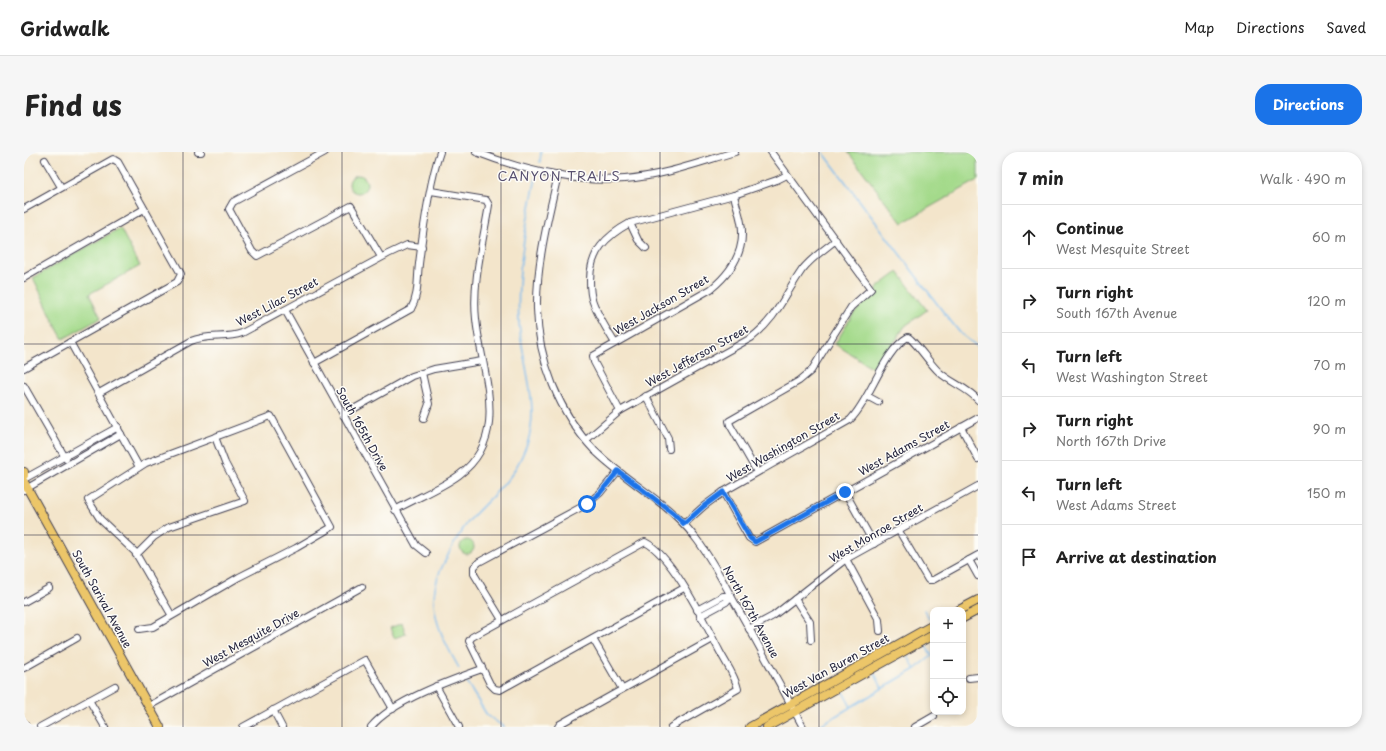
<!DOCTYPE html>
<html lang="en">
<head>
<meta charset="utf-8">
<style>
	body { margin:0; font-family:"Playpen Sans",sans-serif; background:#f6f6f6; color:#222 }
	.controls { position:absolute; right:12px; bottom:12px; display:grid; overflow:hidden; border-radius:8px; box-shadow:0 2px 6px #0003 }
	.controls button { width:36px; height:36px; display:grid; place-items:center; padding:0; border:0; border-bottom:1px solid #e0e0e0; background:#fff; color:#222; font:20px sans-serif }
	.stop { position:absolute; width:12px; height:12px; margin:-9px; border:3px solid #1a73e8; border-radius:50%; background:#fff }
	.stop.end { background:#1a73e8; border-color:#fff; box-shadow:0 1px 4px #0008 }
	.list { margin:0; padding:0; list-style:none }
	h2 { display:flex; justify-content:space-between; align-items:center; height:52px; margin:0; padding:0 16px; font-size:17px }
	h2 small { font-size:13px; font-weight:400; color:#767676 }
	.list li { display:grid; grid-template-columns:26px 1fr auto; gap:12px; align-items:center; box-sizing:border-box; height:64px; padding:0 16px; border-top:1px solid #e0e0e0 }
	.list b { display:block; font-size:15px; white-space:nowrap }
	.list p { margin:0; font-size:13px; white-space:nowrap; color:#767676 }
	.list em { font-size:13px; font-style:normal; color:#767676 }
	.icon { flex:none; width:22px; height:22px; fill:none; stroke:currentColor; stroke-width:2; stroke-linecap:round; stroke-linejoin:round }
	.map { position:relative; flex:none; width:954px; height:575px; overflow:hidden; border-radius:16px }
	header { display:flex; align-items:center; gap:24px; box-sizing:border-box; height:56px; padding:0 20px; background:#fff; border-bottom:1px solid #e0e0e0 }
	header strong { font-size:19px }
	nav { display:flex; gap:22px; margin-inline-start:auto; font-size:14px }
	.intro { display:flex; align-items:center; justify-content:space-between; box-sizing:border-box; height:96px; padding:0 24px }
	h1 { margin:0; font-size:28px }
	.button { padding:10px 18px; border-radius:16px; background:#1a73e8; color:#fff; font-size:14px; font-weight:700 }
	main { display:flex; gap:24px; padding:0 24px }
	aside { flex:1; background:#fff; border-radius:16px; box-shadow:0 2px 6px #0003 }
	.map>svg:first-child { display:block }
	.green { fill:#a4da8b; stroke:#637e63 }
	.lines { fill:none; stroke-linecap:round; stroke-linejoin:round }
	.stream { stroke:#78baee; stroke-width:1.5 }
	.minor-casing { stroke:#413f51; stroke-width:8 }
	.major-casing { stroke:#413f51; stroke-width:10 }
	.minor { stroke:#fff; stroke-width:6 }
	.major { stroke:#ecc669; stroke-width:8 }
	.route { stroke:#1a73e8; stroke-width:5 }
	.grid { fill:none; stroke:#22223b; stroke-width:1; stroke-opacity:0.55 }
	.labels { text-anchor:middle; stroke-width:3; stroke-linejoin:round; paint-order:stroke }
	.street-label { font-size:11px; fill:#22223b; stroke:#fdfcf7 }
	.quarter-label { font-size:13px; letter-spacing:1px; fill:#585070; stroke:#fdfcf7 }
</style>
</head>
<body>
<header>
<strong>Gridwalk</strong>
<nav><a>Map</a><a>Directions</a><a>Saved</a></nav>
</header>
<div class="intro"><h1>Find us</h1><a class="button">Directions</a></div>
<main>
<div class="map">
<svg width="954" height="575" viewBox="0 0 954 575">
	<rect width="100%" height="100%" fill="#fdfcf7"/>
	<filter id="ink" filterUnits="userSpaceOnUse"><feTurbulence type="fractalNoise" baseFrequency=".025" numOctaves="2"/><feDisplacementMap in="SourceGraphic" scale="8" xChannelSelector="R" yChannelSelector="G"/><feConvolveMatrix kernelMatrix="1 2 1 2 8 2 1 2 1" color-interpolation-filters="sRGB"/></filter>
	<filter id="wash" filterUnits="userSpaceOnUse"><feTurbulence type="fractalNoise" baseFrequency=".012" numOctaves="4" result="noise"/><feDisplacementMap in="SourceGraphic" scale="16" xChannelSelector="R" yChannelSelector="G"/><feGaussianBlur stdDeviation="0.9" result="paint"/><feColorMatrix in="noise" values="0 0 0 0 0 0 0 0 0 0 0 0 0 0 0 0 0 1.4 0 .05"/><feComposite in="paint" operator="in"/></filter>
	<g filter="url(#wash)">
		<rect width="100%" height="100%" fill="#f3e5cb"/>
		<g class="green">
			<polygon points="824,0 954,0 954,28 878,71"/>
			<circle cx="334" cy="32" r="9"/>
			<path d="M96,76L116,114L65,142L77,166L39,187C27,167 20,146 9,126Z"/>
			<polygon points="874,120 903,158 881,174 852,218 811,192 829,162 841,150 849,145 855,134"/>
			<circle cx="443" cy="395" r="7"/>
			<polygon points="378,471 382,482 370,486 366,476"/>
		</g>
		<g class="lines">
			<g class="stream">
				<polyline points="799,0 917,157 937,182 954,195"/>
				<polyline points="516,10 517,0"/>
				<polyline points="900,458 905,467"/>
				<polyline points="884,504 890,516"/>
				<path d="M435,516C420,490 403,459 413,428C415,419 421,410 425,401C433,386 440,373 452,361C477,335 491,326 504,289C516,251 497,208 495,169C492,121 502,73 512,26"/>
				<polyline points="851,522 858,536"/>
				<polyline points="443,531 463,563 480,575"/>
				<polyline points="819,540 827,555"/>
				<polyline points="793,575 891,517 908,504 902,494"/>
			</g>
		</g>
	</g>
	<g filter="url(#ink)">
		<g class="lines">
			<defs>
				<g id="minor">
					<polyline points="174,0 177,0"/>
					<polyline points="301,0 209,50 205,57 228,99 233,104 327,54 357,105"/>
					<path d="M452,0C498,18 552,31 601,27C639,24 676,10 711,0"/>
					<polyline points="21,8 37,35"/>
					<path d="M534,23C524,66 512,113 513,157C514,208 535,261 570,298C601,329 643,349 670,384C687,405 699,430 712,453C735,494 757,534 779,575"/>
					<polyline points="0,57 89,7 94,10 157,122 153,130 0,216"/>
					<polyline points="606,71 614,88 622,96"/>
					<polyline points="0,126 120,57"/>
					<polyline points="261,158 392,393 402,401"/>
					<polyline points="46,190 115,315"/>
					<path d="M591,191C583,178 574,164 569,150C566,143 566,136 566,128C566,100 582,84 606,71L710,43L753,28L763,23"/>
					<path d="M290,211L387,157C395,143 393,127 395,112C399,78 405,31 416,0"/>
					<polyline points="398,221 405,252 400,266"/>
					<polyline points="0,234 42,307"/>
					<path d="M75,241L167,189C184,182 202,187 218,181L364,102L383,93L398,95"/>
					<polyline points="622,244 644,286 645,297"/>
					<polyline points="843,244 854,250"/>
					<path d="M596,259L570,210L569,204L687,137C704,123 719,103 718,79C718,67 712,54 710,43"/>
					<polyline points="319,263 388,224 410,217 458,209"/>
					<polyline points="937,275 954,307"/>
					<path d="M562,288L596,259L727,186C753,166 760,144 778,118C787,106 801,97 812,88"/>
					<polyline points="733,320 706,273 705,269 775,229 787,219 827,155 847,137 747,0"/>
					<polyline points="0,327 94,275"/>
					<polyline points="0,338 97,282"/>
					<polyline points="699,340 725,386 731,390 954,266"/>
					<polyline points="821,340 850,392"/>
					<path d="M371,358C392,346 416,337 435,323C488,284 457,220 452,167C448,130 459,90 465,53L462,48L407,39"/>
					<path d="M660,372L680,354L699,340L826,268C847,247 859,199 884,185C891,189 906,212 915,220C927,231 944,236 954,248"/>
					<polyline points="875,379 904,428 909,428 954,403"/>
					<polyline points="112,403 130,385 145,375 221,349 201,311 191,285"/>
					<polyline points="822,407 855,468 856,479"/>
					<polyline points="945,408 954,424"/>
					<polyline points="771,447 786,470 787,488"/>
					<polyline points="0,450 25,436"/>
					<polyline points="673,458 699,444 707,444"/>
					<polyline points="676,464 702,450 707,444"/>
					<polyline points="478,468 450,422 450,415 455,410 563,352 576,341 594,319"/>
					<polyline points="115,477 129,475 215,425 272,396 308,375 247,264 122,311 64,348 76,367 111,400 148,464"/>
					<polyline points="725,477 749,464 822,407 954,334"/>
					<polyline points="569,487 598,537"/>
					<polyline points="0,516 53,486"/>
					<polyline points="945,526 954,525"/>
					<polyline points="412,534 435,575"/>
					<polyline points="65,548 81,575"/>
					<polyline points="125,554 338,435"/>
					<polyline points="249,558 258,575"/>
					<polyline points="0,571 2,575"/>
					<polyline points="16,575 91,534"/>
					<polyline points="219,575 341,508 369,557"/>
					<path d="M347,575C368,549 427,528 458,517"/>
					<polyline points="534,575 536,572 689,487"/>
					<path d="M647,575L714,537C711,523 701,510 695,498C680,470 649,404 621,390L448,485L445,489L466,532L471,537L476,538L660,436"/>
					<polyline points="891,575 910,564"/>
				</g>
				<g id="major">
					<polyline points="0,320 0,323"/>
					<polyline points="0,330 136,575"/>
					<polyline points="935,458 954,448"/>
					<polyline points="939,466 954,458"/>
					<polyline points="726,575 909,473"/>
					<polyline points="743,575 909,483"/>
				</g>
			</defs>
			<use href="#minor" class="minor-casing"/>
			<use href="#major" class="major-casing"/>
			<use href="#minor" class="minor"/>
			<use href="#major" class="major"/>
		</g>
	</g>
	<g class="lines" filter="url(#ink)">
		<polyline class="route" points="563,352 576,341 594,319 649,361 660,372 680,354 699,340 726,386 731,390 821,340"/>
	</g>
	<path class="grid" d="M159,0V575M318,0V575M477,0V575M636,0V575M795,0V575M0,192H954M0,383H954"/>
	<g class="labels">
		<g class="street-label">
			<text transform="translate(253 150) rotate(-28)" y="4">West Lilac Street</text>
			<text transform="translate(637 153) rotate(-30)" y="4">West Jackson Street</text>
			<text transform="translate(673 204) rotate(-29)" y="4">West Jefferson Street</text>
			<text transform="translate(338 277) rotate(61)" y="4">South 165th Drive</text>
			<text transform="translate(759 295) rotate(-30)" y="4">West Washington Street</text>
			<text transform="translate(880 296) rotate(-29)" y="4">West Adams Street</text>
			<text transform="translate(852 381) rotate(-30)" y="4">West Monroe Street</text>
			<text transform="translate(78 447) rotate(61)" y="4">South Sarival Avenue</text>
			<text transform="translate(727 460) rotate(61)" y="4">North 167th Avenue</text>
			<text transform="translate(227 486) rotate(-29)" y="4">West Mesquite Drive</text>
			<text transform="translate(812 514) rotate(-29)" y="4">West Van Buren Street</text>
		</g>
		<g class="quarter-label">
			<text x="535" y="29">CANYON TRAILS</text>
		</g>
	</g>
</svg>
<div class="controls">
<button>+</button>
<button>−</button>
<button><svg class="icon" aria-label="locate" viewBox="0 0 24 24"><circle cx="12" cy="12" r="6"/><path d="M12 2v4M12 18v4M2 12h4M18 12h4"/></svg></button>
</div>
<div class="stop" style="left:563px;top:352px"></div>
<div class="stop end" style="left:821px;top:340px"></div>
</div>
<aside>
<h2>7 min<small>Walk · 490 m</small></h2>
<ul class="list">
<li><svg class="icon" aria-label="ahead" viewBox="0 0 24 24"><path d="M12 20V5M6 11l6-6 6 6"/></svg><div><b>Continue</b><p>West Mesquite Street</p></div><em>60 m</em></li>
<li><svg class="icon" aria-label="right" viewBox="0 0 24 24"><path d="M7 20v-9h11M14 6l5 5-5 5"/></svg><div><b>Turn right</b><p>South 167th Avenue</p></div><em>120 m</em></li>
<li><svg class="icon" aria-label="left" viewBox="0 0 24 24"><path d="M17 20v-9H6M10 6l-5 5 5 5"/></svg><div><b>Turn left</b><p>West Washington Street</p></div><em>70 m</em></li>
<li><svg class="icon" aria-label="right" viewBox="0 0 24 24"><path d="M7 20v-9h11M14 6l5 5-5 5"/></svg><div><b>Turn right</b><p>North 167th Drive</p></div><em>90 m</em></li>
<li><svg class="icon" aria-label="left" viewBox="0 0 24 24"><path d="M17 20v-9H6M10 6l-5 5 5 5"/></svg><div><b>Turn left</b><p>West Adams Street</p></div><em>150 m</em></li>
<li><svg class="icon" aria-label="arrive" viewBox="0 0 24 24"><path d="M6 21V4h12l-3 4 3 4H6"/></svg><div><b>Arrive at destination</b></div></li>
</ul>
</aside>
</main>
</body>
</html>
